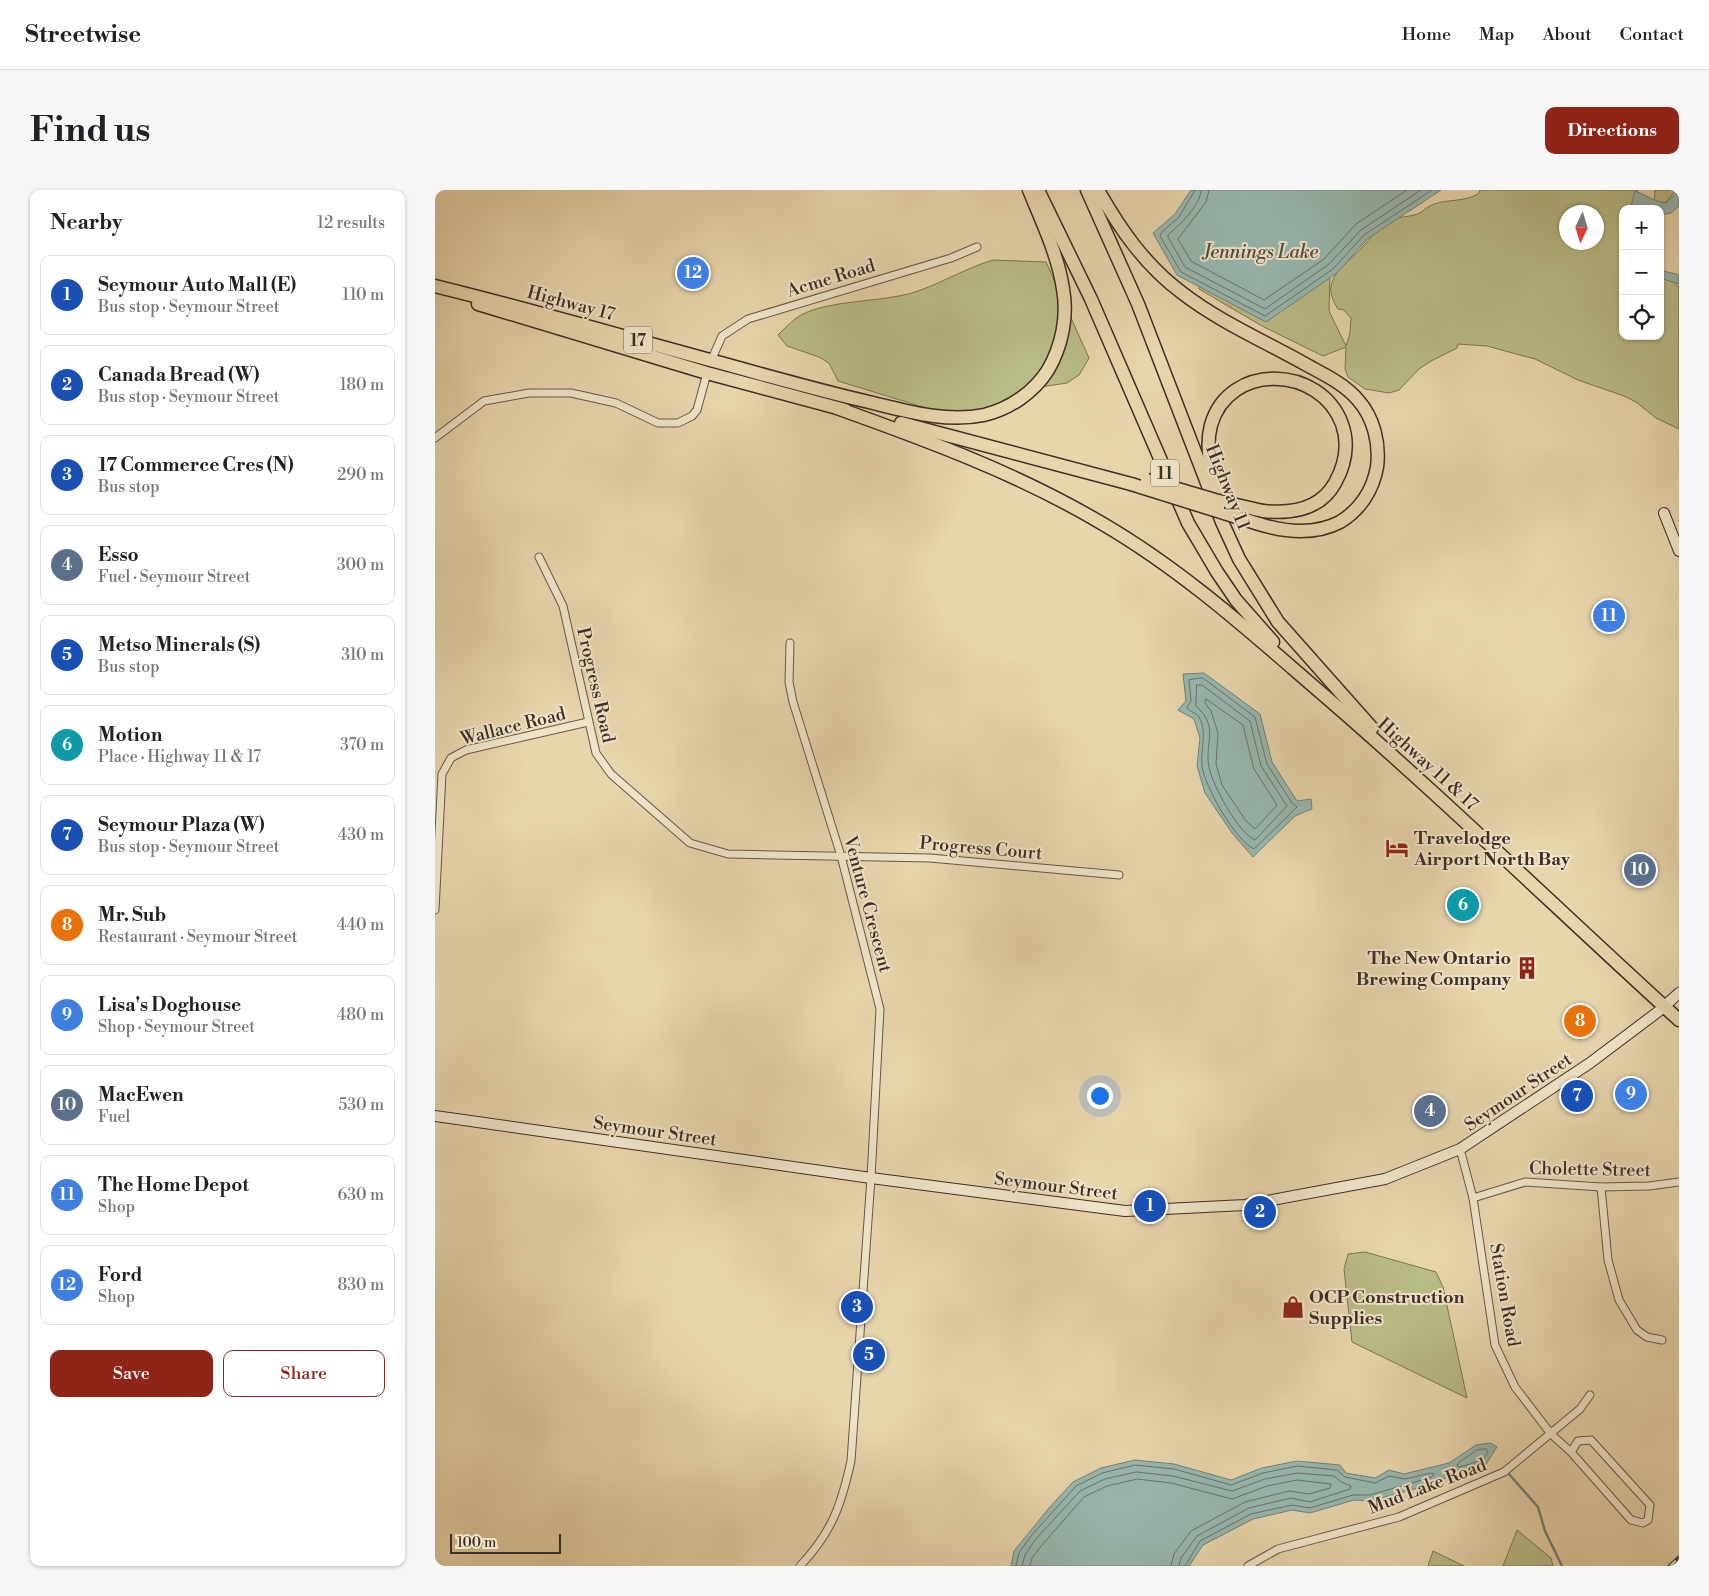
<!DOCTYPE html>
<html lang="en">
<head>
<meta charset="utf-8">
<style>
	body { margin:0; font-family:"Libre Bodoni",serif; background:#f6f6f6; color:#202124 }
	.controls { position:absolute; right:15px; top:15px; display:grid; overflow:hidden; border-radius:10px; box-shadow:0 1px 4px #0004 }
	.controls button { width:45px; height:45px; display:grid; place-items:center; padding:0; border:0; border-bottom:1px solid #e0e0e0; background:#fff; color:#202124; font:25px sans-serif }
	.compass { position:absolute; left:1124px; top:15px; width:45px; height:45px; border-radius:50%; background:#fff; box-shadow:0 1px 4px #0004; rotate:184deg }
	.scale { position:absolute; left:15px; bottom:12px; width:111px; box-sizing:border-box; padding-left:5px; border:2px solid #3f2e26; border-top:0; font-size:14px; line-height:18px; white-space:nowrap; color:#3f2e26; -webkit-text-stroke:4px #efe4c9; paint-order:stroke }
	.you { position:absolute; left:664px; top:905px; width:18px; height:18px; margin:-12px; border:4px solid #fff; border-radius:50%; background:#1a73e8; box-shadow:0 0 0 8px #1a73e833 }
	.badge { display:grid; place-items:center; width:32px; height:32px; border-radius:50%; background:#8f2418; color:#fff; font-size:16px; font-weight:700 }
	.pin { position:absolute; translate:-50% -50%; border:2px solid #fff; box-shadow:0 1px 5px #0006 }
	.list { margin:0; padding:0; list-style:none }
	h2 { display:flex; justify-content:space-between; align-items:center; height:65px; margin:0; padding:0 20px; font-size:21px }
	h2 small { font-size:16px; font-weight:400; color:#757577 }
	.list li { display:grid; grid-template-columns:32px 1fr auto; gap:15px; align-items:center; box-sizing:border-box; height:80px; margin:0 10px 10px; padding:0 10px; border:1px solid #e0e0e0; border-radius:10px }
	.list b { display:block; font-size:19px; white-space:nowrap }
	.list p { margin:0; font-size:16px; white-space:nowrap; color:#757577 }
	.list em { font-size:16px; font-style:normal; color:#757577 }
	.actions { display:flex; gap:10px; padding:15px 20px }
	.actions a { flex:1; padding:11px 0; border:1px solid #8f2418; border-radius:10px; text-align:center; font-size:18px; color:#8f2418 }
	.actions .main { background:#8f2418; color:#fff }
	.icon { flex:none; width:28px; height:28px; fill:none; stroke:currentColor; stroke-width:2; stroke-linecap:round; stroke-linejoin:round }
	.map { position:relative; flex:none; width:1244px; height:1376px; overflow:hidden; border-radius:10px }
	header { display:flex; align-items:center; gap:30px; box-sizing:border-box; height:70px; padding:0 25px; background:#fff; border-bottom:1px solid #e0e0e0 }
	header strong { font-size:24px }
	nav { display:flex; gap:28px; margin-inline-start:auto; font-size:18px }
	.intro { display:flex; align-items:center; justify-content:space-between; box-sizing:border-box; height:120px; padding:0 30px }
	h1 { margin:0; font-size:35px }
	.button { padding:12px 22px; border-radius:10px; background:#8f2418; color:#fff; font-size:18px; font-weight:700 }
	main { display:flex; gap:30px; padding:0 30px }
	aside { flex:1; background:#fff; border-radius:10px; box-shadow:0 1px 4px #0004 }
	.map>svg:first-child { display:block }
	.green { fill:#b9bc87; stroke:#7c7556; fill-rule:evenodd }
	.water { fill:#98b8b0; stroke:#748179 }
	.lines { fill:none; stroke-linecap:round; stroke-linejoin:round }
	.shore { stroke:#6c736b; stroke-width:1 }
	.stream { stroke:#748179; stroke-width:2.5 }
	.street-casing { stroke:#695848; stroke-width:9 }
	.secondary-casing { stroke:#3f2e26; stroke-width:12 }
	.highway-casing { stroke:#3f2e26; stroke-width:15 }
	.street { stroke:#efe4c9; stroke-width:7 }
	.secondary { stroke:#efe4c9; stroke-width:10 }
	.highway { stroke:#e7d5ac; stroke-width:12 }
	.rail-casing { stroke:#3f2e26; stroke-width:4.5 }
	.rail { stroke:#efe4c9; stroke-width:2.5; stroke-dasharray:8; stroke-linecap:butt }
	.highway-bridge-casing { stroke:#3f2e26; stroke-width:15; stroke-linecap:butt }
	.highway-bridge { stroke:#e7d5ac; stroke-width:12 }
	.labels { text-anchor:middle; stroke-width:4; stroke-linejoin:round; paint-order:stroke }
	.shield { fill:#efe4c9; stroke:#746557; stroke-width:1 }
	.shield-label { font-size:16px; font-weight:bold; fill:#3f2e26 }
	.street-label { font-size:18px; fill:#3f2e26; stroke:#efe4c9 }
	.poi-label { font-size:18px; font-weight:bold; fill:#3f2e26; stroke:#efe4c9; text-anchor:start }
	.water-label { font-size:19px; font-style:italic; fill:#514a42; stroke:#efe4c9 }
</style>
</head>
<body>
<header>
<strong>Streetwise</strong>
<nav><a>Home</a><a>Map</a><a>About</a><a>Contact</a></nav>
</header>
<div class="intro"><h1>Find us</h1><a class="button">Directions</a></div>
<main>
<aside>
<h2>Nearby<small>12 results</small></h2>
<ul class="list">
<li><span class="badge" style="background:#1a4fb4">1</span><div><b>Seymour Auto Mall (E)</b><p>Bus stop · Seymour Street</p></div><em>110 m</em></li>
<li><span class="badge" style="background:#1a4fb4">2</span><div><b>Canada Bread (W)</b><p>Bus stop · Seymour Street</p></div><em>180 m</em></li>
<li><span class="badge" style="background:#1a4fb4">3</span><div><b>17 Commerce Cres (N)</b><p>Bus stop</p></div><em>290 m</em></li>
<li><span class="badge" style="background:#5c6f8a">4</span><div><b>Esso</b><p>Fuel · Seymour Street</p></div><em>300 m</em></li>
<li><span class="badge" style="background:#1a4fb4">5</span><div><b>Metso Minerals (S)</b><p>Bus stop</p></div><em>310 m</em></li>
<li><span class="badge" style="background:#0f9aa8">6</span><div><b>Motion</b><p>Place · Highway 11 &amp; 17</p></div><em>370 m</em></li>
<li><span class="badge" style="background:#1a4fb4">7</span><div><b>Seymour Plaza (W)</b><p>Bus stop · Seymour Street</p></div><em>430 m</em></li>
<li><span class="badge" style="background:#e8710a">8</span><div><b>Mr. Sub</b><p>Restaurant · Seymour Street</p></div><em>440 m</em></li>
<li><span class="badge" style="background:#3f7fe0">9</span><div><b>Lisa's Doghouse</b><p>Shop · Seymour Street</p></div><em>480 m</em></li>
<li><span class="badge" style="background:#5c6f8a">10</span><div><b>MacEwen</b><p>Fuel</p></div><em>530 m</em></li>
<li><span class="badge" style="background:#3f7fe0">11</span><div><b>The Home Depot</b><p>Shop</p></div><em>630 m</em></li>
<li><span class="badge" style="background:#3f7fe0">12</span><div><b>Ford</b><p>Shop</p></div><em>830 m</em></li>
</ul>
<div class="actions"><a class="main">Save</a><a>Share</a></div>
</aside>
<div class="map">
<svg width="1244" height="1376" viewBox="0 0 1244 1376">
	<rect width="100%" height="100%" fill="#e7d5ac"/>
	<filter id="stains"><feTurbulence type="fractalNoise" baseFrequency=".004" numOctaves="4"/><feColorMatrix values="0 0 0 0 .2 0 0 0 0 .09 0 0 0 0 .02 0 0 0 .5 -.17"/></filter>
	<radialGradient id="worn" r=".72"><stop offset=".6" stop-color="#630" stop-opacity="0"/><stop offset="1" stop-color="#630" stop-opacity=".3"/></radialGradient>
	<g class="green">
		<path d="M766,0H940L895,84L894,121L911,156L915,143L916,128L909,120L903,119C882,88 912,76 928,56C937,47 944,36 956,30C962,27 972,27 979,25C986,24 991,17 999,14C1014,9 1029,12 1043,4L1045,0H1202L1205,19H1188V146H1225V81L1244,97V239L1221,228L1201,212L1189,206L1143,190L1100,169L1052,156L1023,154L1022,158L996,171L984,179L964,200L954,203L930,199L913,187L910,179L911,157L888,166L827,136L764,99ZM1132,22H1162V52H1132Z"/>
		<polygon points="1220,0 1241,0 1226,18 1219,15"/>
		<path d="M558,70L611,72L654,168L644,185L632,193L593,199L537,227L527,229L403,191L394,173L384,167L352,156L343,145C348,140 354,134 360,129C386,109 447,113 480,102C507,93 531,78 558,70Z"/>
		<polygon points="930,1062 1001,1082 1008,1097 1032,1208 917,1152 909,1079 913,1064"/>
		<polygon points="1082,1340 1116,1368 1118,1376 1068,1376"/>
		<polygon points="998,1361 1029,1376 993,1376"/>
	</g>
	<g class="water">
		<polygon points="756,0 1006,0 932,49 902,83 831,132 742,85 718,43 740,24"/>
		<path d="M1244,0V16L1236,23L1225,25V19H1195L1200,1C1211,5 1220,12 1231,13Z"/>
		<polygon points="1225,80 1244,85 1244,94 1225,88"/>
		<polygon points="769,483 825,524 837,572 862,611 876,609 877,619 860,626 818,667 797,643 770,603 762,576 765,548 759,529 743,520 751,511 748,484"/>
		<polygon points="1056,1253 1062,1257 1051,1274 983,1298 935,1311 919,1310 875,1323 857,1320 818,1329 768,1355 754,1376 576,1376 579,1361 614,1318 638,1292 666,1278 700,1270 739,1274 796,1290 827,1278 862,1271 905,1275 911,1283 940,1288 954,1280 969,1284 1014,1273 1041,1255"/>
	</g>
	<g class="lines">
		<g class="shore">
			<polyline points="760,0 744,27 726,43 725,46 746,82 830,126 898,79 929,45 997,0"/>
			<path d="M766,0C765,17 745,34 733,45V47L750,77L830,119L894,74L926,40L986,0"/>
			<polyline points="774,0 771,12 743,49 756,71 829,110 889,69 921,34 972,0"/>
			<path d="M768,488L820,527L832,574L857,613L862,617L819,659C800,650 770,597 767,576C765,559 773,544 764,527C762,523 755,522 752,518L756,511L754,490Z"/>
			<path d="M762,495H767L815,531L826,576L852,616L820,650C803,643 777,594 774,577C769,553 785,537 761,516Z"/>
			<polygon points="771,509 808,535 819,579 842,615 820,639 811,631 787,595 781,574 783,543 776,521 770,513"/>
			<polygon points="1051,1259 1053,1262 1048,1270 1025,1277 1022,1276 1023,1273 1042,1260"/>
			<polyline points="581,1376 584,1363 596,1346 641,1296 667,1283 700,1275 739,1279 796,1295 828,1283 862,1276 902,1280 910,1287 940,1293 954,1286 970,1289 996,1283 999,1284 997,1287 935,1305 918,1305 875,1318 857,1315 816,1324 765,1351 750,1376"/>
			<polyline points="587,1376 590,1365 600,1350 645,1301 670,1289 701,1282 738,1286 797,1301 830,1289 862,1283 899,1286 906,1292 916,1296 915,1299 875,1312 856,1308 814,1318 762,1346 746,1368 744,1376"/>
			<polyline points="595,1376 597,1368 607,1355 649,1307 672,1296 702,1289 736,1293 797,1309 832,1296 862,1290 896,1294 895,1298 874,1304 854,1301 810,1312 756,1341 739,1364 736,1376"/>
		</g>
		<polyline class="stream" points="1073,1283 1103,1317 1110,1341 1127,1376"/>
		<defs>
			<g id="street">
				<polyline points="276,171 287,146 313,129 516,68 542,57"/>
				<polyline points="0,248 49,211 94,203 136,203 181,213 223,233 243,233 257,226 262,220 272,183"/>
				<polyline points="104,367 128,416 161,563 176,584 255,653 293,664 495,668 684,685"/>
				<path d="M355,453L354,492L358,512L406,666L445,819L436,988L416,1271C406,1316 397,1342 365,1376"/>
				<polyline points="0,720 7,584 16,568 31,560 153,532"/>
				<polyline points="1025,959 1038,1008 1060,1155 1080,1197 1116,1244 1136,1262 1196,1330 1208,1333 1213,1330 1215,1315 1156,1250 1143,1251 1136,1262"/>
				<polyline points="1166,997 1173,1070 1184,1110 1202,1140 1212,1147 1227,1150"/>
				<polyline points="1038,1008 1090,992 1166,997 1214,996 1244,992"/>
				<polyline points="813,1376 843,1359 964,1327 1069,1282 1145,1219 1155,1205"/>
			</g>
			<g id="secondary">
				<polyline points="1229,323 1244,361"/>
				<polyline points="0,926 436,988 690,1021 810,1015 950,989 1025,959 1155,873 1224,821 1244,803"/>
			</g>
			<g id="highway">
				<polyline points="603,0 656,109 753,333 782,382 801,410 838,452"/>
				<polyline points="652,0 703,114 787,332 804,369 843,432 937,538"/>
				<path d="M663,0C685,39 710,75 746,102C783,131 829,151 870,174C888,184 910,194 923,210C939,228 945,254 942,277C938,300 925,320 905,332C880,345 850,342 824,334"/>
				<path d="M0,96C102,121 203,151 304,178C347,190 390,202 434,212C471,221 511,233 549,225C575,219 599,202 613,180C627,156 633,126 628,99C623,65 607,32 594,0"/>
				<polyline points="43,114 272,183 410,220"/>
				<path d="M402,218C494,251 584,284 668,334C745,379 810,437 877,495C1003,603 1121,718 1244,830"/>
				<polyline points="466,233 696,294"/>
				<path d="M785,306C776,284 770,258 776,235C794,172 885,175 907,234C914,254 910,275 900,293C885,320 856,324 828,321"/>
			</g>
		</defs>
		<use href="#street" class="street-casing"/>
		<use href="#secondary" class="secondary-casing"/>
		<use href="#highway" class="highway-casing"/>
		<use href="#street" class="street"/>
		<use href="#secondary" class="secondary"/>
		<use href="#highway" class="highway"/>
		<defs>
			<polyline id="rail" points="1235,1376 1244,1368"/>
		</defs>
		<use href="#rail" class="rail-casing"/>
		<use href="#rail" class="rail"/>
		<defs>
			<g id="highway-bridge">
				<polyline points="712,290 780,310 828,321"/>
				<polyline points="696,294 824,334"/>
			</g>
		</defs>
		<use href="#highway-bridge" class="highway-bridge-casing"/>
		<use href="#highway-bridge" class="highway-bridge"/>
	</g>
	<defs>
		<symbol id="hotel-bare" viewBox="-9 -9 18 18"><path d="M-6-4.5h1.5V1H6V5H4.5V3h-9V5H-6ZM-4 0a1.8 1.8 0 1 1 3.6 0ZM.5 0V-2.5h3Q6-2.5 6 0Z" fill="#8f2418" stroke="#efe4c9" stroke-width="2.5" paint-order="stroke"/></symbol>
		<symbol id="building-bare" viewBox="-9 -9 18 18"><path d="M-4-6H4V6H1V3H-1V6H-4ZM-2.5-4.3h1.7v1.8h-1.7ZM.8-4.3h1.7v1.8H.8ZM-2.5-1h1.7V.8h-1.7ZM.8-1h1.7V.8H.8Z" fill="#8f2418" stroke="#efe4c9" stroke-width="2.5" paint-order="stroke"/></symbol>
		<symbol id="shop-bare" viewBox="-9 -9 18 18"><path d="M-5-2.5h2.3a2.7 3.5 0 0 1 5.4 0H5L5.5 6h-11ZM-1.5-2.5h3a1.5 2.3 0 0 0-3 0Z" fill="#8f2418" stroke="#efe4c9" stroke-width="2.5" paint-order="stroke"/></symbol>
	</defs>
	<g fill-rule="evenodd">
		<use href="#hotel-bare" x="946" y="642" width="32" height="32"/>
		<use href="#building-bare" x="1076" y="762" width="32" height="32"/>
		<use href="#shop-bare" x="842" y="1101" width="32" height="32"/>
	</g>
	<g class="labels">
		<g class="shield">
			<rect x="189" y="136.5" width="28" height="27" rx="4"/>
			<rect x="716" y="269.5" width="28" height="27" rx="4"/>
		</g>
		<g class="shield-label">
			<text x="203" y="156">17</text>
			<text x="730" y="289">11</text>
		</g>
		<g class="street-label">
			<text transform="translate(396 88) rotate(-17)" y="6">Acme Road</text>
			<text transform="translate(136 113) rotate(15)" y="6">Highway 17</text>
			<text transform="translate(793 297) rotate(68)" y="6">Highway 11</text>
			<text transform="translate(161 495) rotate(77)" y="6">Progress Road</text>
			<text transform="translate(78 536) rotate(-14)" y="6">Wallace Road</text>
			<text transform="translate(993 574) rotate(42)" y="6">Highway 11 &amp; 17</text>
			<text transform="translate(546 658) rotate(5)" y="6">Progress Court</text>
			<text transform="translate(433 714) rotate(75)" y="6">Venture Crescent</text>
			<text transform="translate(1083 902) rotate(-34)" y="6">Seymour Street</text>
			<text transform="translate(220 941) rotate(8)" y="6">Seymour Street</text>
			<text transform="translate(1155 979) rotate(1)" y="6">Cholette Street</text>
			<text transform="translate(621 996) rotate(7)" y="6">Seymour Street</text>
			<text transform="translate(1070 1105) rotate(80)" y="6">Station Road</text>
			<text transform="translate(992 1296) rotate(-21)" y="6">Mud Lake Road</text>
		</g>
		<g class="poi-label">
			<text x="979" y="654">Travelodge<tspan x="979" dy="21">Airport North Bay</tspan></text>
			<text x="1076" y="774" text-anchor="end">The New Ontario<tspan x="1076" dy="21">Brewing Company</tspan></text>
			<text x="874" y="1113">OCP Construction<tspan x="874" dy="21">Supplies</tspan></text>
		</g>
		<g class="water-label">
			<text x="826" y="68">Jennings Lake</text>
		</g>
	</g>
	<rect width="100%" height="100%" filter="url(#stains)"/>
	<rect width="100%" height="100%" fill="url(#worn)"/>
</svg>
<div class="controls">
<button>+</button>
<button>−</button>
<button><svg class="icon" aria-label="locate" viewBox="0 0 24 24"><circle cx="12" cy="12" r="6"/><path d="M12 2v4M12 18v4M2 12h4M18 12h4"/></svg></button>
</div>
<svg class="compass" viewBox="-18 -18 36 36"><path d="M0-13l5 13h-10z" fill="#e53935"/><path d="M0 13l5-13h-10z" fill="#757577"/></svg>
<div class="scale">100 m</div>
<div class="you"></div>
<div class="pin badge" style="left:715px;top:1016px;background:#1a4fb4">1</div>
<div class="pin badge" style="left:825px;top:1022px;background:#1a4fb4">2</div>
<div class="pin badge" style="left:422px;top:1117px;background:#1a4fb4">3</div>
<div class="pin badge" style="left:995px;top:921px;background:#5c6f8a">4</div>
<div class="pin badge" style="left:434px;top:1165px;background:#1a4fb4">5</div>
<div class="pin badge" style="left:1028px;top:715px;background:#0f9aa8">6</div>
<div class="pin badge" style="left:1142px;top:906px;background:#1a4fb4">7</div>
<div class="pin badge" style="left:1145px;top:831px;background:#e8710a">8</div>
<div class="pin badge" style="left:1196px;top:904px;background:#3f7fe0">9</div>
<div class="pin badge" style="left:1205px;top:680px;background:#5c6f8a">10</div>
<div class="pin badge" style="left:1174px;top:426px;background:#3f7fe0">11</div>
<div class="pin badge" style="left:258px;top:83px;background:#3f7fe0">12</div>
</div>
</main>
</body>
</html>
